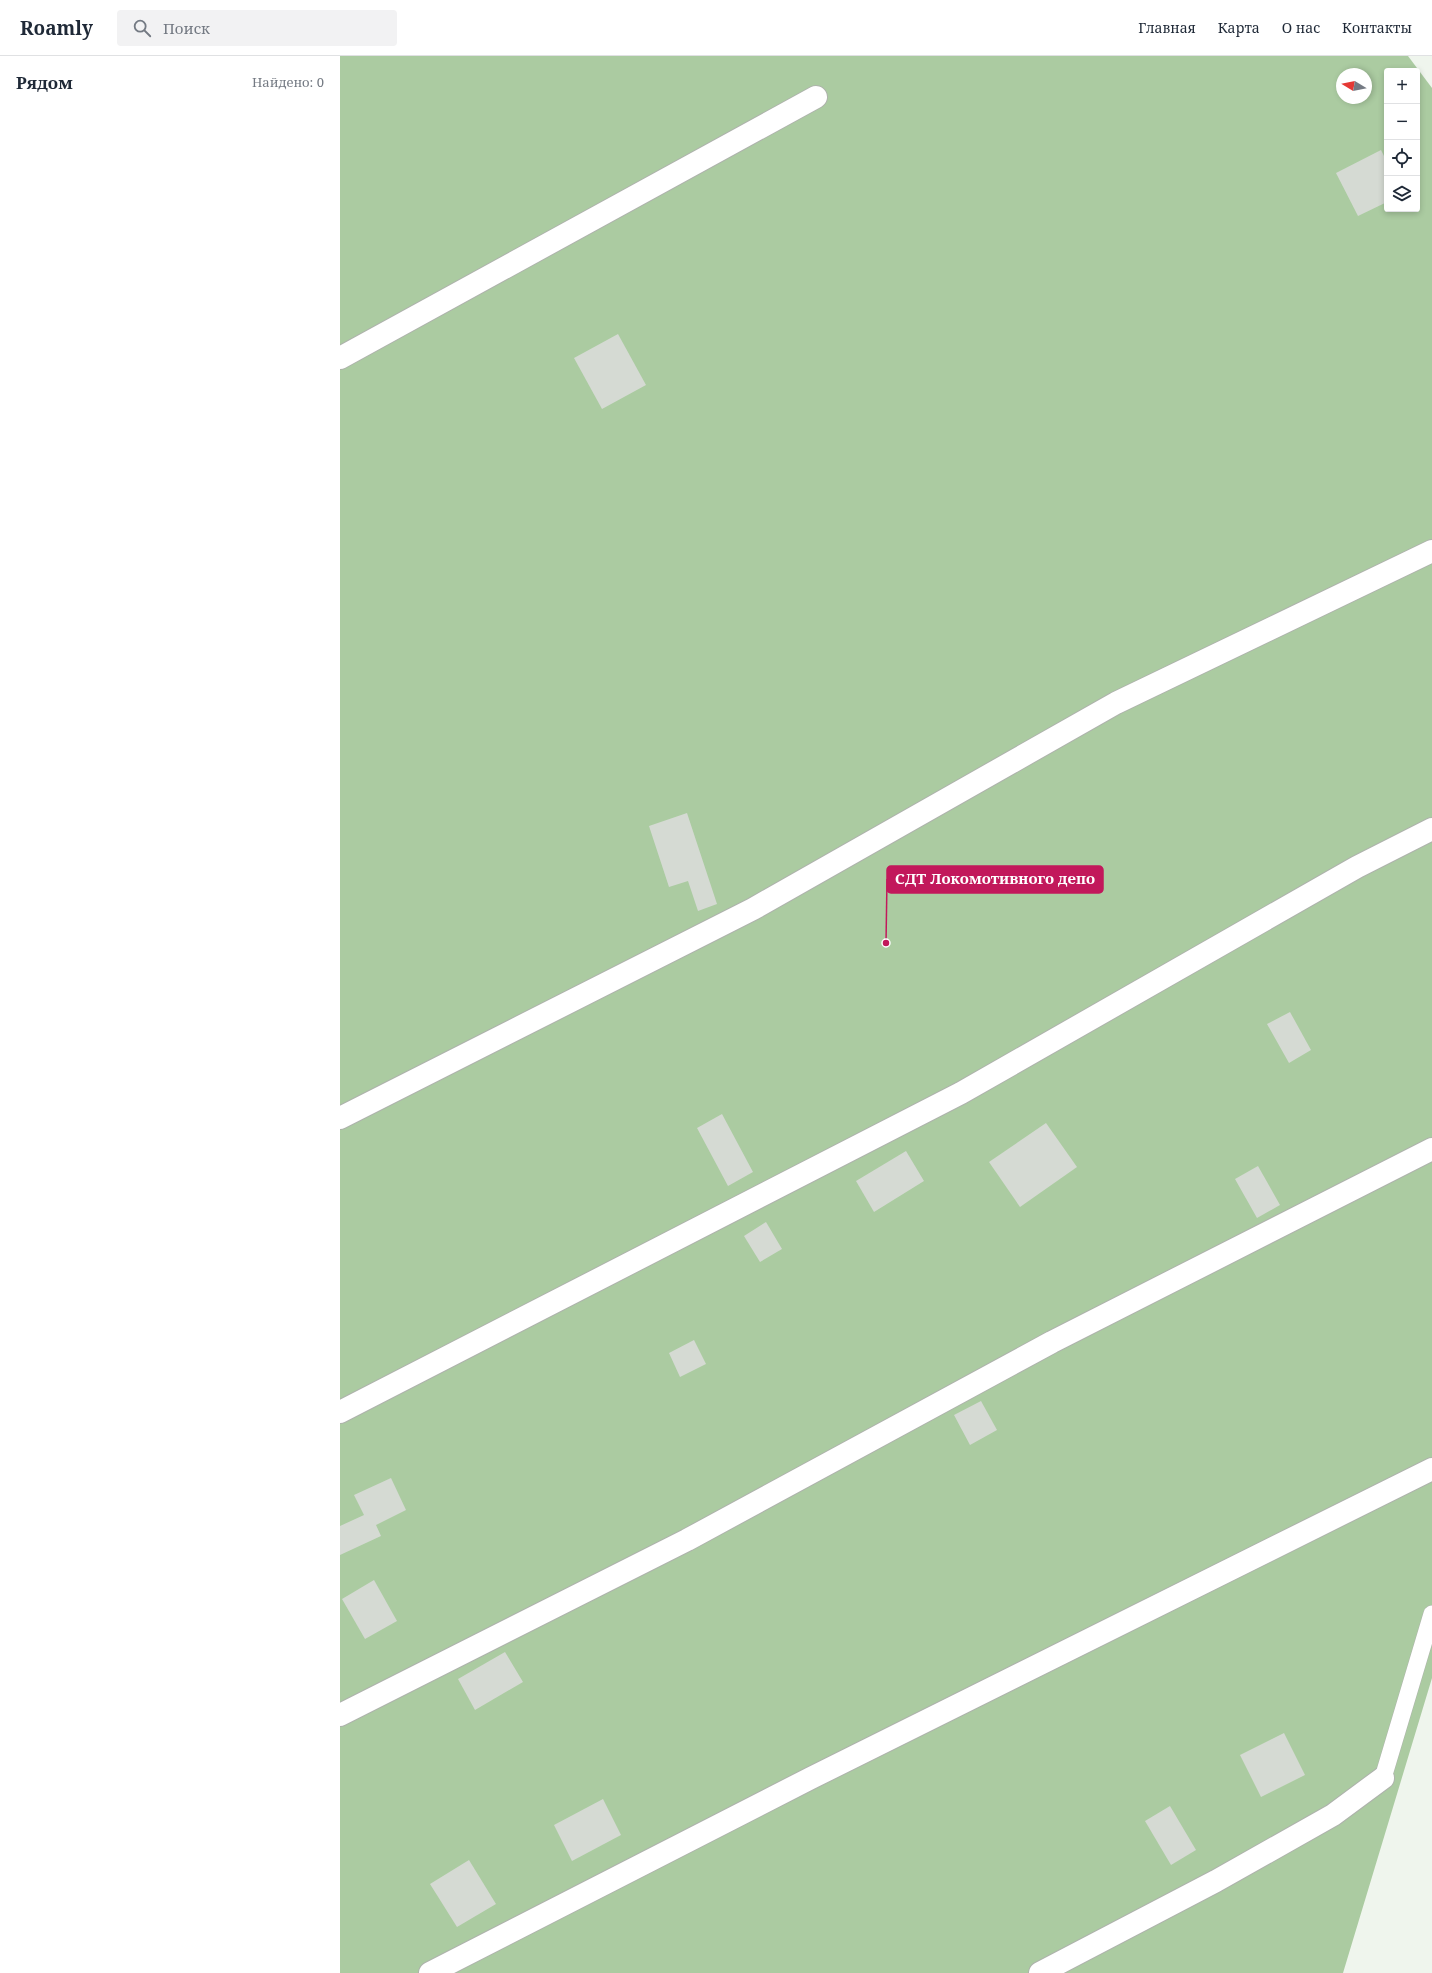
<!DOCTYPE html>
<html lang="ru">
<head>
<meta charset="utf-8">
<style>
	body { margin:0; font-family:"Noto Serif",serif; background:#f2f2f3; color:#1f2937 }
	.controls { position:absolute; right:12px; top:12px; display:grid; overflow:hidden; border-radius:4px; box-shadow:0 2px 6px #0003 }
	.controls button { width:36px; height:36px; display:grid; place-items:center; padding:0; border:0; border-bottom:1px solid #e0e1e3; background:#fff; color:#1f2937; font:20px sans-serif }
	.compass { position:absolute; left:996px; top:12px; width:36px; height:36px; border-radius:50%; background:#fff; box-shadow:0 2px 6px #0003; rotate:280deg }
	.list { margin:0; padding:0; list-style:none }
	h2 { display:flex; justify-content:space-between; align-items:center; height:52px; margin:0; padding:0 16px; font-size:17px }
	h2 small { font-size:13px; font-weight:400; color:#747a83 }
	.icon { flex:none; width:22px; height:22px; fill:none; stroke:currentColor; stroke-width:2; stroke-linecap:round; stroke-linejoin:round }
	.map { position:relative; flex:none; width:1092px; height:1917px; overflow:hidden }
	header { display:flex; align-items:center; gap:24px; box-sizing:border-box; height:56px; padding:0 20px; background:#fff; border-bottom:1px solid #e0e1e3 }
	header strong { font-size:19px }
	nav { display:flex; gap:22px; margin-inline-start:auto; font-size:14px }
	.search { width:280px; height:36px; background:#f2f2f3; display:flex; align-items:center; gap:10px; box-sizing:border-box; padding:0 14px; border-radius:4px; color:#747a83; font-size:15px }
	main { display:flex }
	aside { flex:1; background:#fff }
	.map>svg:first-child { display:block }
	.green { fill:#abcba1; fill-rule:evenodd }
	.building { fill:#d5dad3 }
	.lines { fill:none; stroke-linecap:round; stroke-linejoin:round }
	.lane-casing { stroke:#aeb3ac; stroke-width:18 }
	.street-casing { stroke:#aeb3ac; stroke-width:24 }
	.lane { stroke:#fff; stroke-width:17 }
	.street { stroke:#fff; stroke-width:22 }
	.leader { fill:none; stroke:#c2185b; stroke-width:1.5 }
	.callout-dot { fill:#c2185b; stroke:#fff; stroke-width:1.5 }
	.callout { fill:#c2185b; stroke:#c2185b; stroke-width:1.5 }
	.callout-label { font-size:15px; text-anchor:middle; font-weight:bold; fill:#fff }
</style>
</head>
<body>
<header>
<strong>Roamly</strong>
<div class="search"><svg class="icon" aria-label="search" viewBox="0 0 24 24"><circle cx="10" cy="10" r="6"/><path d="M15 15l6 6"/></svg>Поиск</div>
<nav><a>Главная</a><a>Карта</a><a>О нас</a><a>Контакты</a></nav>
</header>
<main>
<aside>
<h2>Рядом<small>Найдено: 0</small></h2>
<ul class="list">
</ul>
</aside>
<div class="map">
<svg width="1092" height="1917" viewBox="0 0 1092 1917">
	<rect width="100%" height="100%" fill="#eff5ed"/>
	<path class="green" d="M0,0H1068L1092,32V1622L1003,1917H0ZM1047,15H1077V153H1047ZM1002,18H1026V42H1002Z"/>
	<g class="building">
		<polygon points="1041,94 1047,106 1047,146 1018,160 996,117"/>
		<polygon points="278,278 306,329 262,353 234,302"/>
		<polygon points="347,757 377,848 358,855 348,825 329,831 309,770"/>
		<polygon points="950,956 971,994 949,1007 927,968"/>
		<polygon points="382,1058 413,1116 388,1130 357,1072"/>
		<polygon points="706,1067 737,1111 680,1151 649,1106"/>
		<polygon points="566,1095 584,1125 534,1156 516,1125"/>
		<polygon points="918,1110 940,1149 917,1162 895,1123"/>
		<polygon points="426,1166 442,1193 420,1206 404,1180"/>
		<polygon points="354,1284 366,1308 340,1321 329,1297"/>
		<polygon points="641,1345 657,1374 630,1389 614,1359"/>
		<polygon points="51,1422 66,1454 36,1469 41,1480 0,1499 0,1470 24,1459 14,1439"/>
		<polygon points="34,1524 57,1565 25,1583 2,1543"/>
		<polygon points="165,1596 183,1626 135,1654 118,1623"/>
		<polygon points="944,1677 965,1719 921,1741 900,1699"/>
		<polygon points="263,1743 281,1779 232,1805 214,1769"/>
		<polygon points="830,1750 856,1794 831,1809 805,1765"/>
		<polygon points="129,1804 156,1848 117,1871 90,1828"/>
	</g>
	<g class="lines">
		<defs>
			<polyline id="lane" points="1043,1722 1092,1558"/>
			<g id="street">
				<polyline points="0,302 476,41"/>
				<polyline points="0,1062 413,853 776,647 1092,495"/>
				<polyline points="0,1356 621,1037 1017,811 1092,773"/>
				<polyline points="0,1659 347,1484 712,1286 1092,1093"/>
				<polyline points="90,1917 471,1722 1092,1413"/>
				<polyline points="700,1917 876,1825 993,1759 1043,1722"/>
			</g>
		</defs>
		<use href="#lane" class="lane-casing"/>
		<use href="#street" class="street-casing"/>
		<use href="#lane" class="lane"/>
		<use href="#street" class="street"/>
	</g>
	<path class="leader" d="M546 887L547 823"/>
	<circle class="callout-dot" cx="546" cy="887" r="4"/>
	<rect class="callout" x="547" y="810" width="216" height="27" rx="4"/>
	<g class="callout-label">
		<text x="655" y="828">СДТ Локомотивного депо</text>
	</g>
</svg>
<div class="controls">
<button>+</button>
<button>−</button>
<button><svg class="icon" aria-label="locate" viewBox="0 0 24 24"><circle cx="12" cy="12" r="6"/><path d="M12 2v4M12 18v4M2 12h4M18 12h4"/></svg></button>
<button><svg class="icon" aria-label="layers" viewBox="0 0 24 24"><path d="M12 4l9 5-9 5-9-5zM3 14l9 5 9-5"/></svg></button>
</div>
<svg class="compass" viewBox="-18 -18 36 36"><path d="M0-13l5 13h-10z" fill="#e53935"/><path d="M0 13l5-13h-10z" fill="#747a83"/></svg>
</div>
</main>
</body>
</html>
